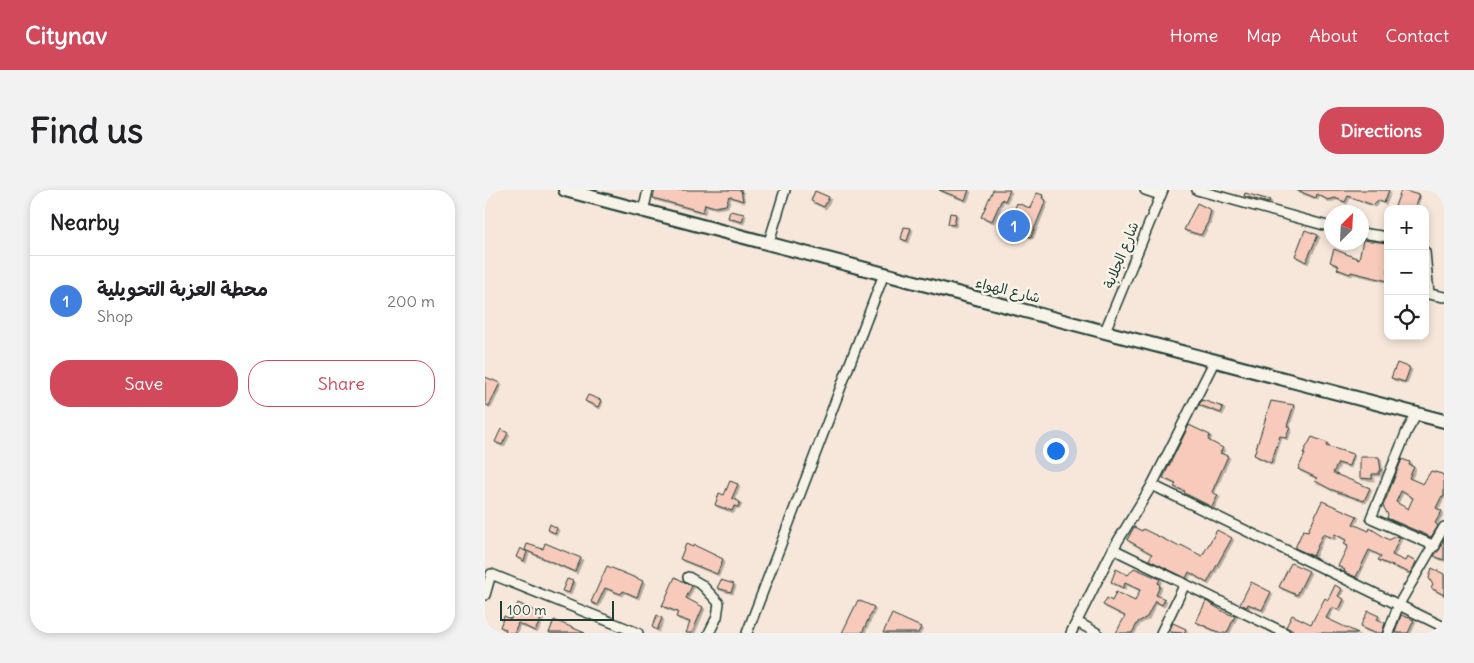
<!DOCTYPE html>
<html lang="en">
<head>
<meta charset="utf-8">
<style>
	body { margin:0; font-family:Delius,"Playpen Sans Arabic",sans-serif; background:#f2f2f2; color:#202124 }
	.controls { position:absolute; right:15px; top:15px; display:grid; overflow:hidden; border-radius:10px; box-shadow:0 2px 8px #0003 }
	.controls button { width:45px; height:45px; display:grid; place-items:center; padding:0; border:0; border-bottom:1px solid #e0e0e0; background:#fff; color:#202124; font:25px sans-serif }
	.compass { position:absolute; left:839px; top:15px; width:45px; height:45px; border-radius:50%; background:#fff; box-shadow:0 2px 8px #0003; rotate:24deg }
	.scale { position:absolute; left:15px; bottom:12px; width:114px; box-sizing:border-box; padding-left:5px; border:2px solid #1f3d34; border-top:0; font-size:14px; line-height:18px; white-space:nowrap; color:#1f3d34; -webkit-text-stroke:4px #f7f3e8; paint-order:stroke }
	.you { position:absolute; left:570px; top:260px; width:18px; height:18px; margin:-12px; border:4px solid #fff; border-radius:50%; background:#1a73e8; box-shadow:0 0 0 8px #1a73e833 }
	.badge { display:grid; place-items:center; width:32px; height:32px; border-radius:50%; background:#d1495b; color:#fff; font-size:16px; font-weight:700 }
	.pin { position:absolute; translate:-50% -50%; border:2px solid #fff; box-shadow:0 1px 5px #0006 }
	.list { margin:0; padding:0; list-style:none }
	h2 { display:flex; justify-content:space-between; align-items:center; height:65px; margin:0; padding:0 20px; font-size:21px }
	h2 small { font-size:16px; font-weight:400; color:#757577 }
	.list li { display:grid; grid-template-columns:32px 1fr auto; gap:15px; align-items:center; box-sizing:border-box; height:90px; padding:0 20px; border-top:1px solid #e0e0e0 }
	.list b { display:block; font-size:19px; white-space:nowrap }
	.list p { margin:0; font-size:16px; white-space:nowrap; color:#757577 }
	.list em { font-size:16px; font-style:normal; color:#757577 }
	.actions { display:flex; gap:10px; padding:15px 20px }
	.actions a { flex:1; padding:11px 0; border:1px solid #d1495b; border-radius:20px; text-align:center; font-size:18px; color:#d1495b }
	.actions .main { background:#d1495b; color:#fff }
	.icon { flex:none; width:28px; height:28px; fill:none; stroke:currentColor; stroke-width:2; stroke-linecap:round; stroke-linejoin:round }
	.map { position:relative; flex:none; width:959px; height:443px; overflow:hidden; border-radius:20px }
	header { display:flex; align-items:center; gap:30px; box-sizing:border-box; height:70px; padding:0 25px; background:#d1495b; color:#fff }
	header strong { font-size:24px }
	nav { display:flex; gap:28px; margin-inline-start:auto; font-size:18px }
	.intro { display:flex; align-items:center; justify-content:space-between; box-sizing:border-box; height:120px; padding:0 30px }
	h1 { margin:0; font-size:35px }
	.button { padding:12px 22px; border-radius:20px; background:#d1495b; color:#fff; font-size:18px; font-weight:700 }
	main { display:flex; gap:30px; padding:0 30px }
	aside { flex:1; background:#fff; border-radius:20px; box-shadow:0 2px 8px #0003 }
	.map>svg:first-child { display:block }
	.building { fill:#f7cabb; stroke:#1f3d34; fill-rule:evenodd; filter:url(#shadow) }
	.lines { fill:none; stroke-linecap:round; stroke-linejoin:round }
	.street-casing { stroke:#1f3d34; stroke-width:12 }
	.secondary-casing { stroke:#1f3d34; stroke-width:16 }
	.street { stroke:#f7f3e8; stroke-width:9 }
	.secondary { stroke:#f7f3e8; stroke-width:12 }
	.labels { text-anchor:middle; stroke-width:5; stroke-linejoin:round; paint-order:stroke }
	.street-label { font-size:14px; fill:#1f3d34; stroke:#f7f3e8 }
</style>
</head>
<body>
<header>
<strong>Citynav</strong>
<nav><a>Home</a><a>Map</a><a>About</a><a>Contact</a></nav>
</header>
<div class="intro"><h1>Find us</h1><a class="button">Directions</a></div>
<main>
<aside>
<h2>Nearby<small></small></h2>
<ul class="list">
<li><span class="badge" style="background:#3f7fe0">1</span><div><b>محطة العزبة التحويلية</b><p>Shop</p></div><em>200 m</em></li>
</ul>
<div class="actions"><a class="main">Save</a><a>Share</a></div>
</aside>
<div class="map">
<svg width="959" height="443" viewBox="0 0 959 443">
	<defs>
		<filter id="shadow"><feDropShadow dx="2" dy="2" stdDeviation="0" flood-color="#0004"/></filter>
	</defs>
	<rect width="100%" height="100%" fill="#f7e7da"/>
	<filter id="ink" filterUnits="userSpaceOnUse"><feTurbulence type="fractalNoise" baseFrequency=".02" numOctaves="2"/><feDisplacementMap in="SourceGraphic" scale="10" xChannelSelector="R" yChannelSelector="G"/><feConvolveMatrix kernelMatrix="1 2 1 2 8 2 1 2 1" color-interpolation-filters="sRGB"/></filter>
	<g filter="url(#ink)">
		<g class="building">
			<polygon points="170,0 256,0 258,11 244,6 241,15 230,17 220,14 218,22 168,8"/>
			<polygon points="454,0 484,0 480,10"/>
			<polygon points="508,0 525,0 520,11 517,9 507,31 496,27"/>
			<polygon points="811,0 904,0 899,13 893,10 888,15 863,6 860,12 850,8 843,10 832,4 831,8"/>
			<polygon points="916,0 934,5 929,19 909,19"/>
			<polygon points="330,1 344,7 339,17 326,11"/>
			<polygon points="552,3 558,5 557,8 561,10 546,47 535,43 542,26 529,21 532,13 545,18"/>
			<polygon points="760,3 785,10 784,13 759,6"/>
			<polygon points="712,13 726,20 723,32 716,45 699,40"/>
			<polygon points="245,21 259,24 257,32 243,28"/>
			<polygon points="465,23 471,24 469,35 463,34"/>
			<polygon points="419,37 426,38 422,51 416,49"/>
			<polygon points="820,40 833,45 821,72 810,66"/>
			<polygon points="878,50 903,53 903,91 866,82 865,84 852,79 854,76 845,72 849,59 874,69"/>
			<polygon points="912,173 925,178 920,192 906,188"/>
			<polygon points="0,187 15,193 4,216 0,214"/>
			<polygon points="103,205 116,210 113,217 100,211"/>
			<polygon points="717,210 738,217 736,223 714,215"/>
			<polygon points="786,211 809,215 802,236 805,237 801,248 795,246 786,273 769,265"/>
			<polygon points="704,235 725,245 723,250 738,258 735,263 743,266 727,302 733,305 727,317 699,303 700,301 689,297 691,294 678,288"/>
			<polygon points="16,239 23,243 17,255 10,252"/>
			<polygon points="827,247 843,253 841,256 868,264 864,276 853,273 848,283 885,298 879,311 845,299 830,291 832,288 813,279 820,264 818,263"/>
			<polygon points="875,267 894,267 896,281 894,281 894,284 887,284 887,289 875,288"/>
			<path d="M917,269L925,272L924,275L929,277L924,288L938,294L946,281L957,284L959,287V307L957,306L951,318L957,321L950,333L953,336L946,347L902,328L903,325L898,316ZM916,301L928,308L923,319L911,312Z"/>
			<polygon points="245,291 253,294 247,308 255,312 253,317 249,316 247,321 230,315 234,303 239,305"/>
			<polygon points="837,311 872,326 868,334 884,341 885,338 904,350 912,346 915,347 907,365 920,371 922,367 931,372 925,383 893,370 896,366 884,360 871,387 859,382 860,380 853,376 863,356 859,354 861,350 850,344 848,348 838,344 828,366 810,358 818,340 823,341"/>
			<polygon points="65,334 72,338 70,343 63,340"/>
			<polygon points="649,337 657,341 658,339 695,357 696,355 717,366 732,340 747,348 722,393 704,382 701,388 664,370 667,364 642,350"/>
			<polygon points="959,349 959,370 949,366 955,359"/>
			<polygon points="60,353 96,368 90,382 40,360 42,354 58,359"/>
			<polygon points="201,354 208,357 209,355 238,369 232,384 195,369"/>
			<polygon points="35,358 42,362 39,371 31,367"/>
			<polygon points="806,373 824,381 812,405 794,397"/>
			<polygon points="122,376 158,391 152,407 138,401 136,404 120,398 112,415 106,412"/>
			<polygon points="649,378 675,389 673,393 675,396 671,405 680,409 677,415 670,411 662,427 653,432 647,443 631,443 640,426 618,415 622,408 627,411 631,402 650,411 655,400 640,393 638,398 626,392 631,379 643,385"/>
			<polygon points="947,378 959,384 959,405 946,398 948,395 944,388"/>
			<polygon points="190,387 207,396 201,408 218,417 207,443 201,443 205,432 191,427 193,422 177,416"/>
			<polygon points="82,389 88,391 84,403 77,401"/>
			<polygon points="236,390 249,394 246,402 232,398"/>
			<polygon points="766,392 786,402 777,420 763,414 762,417 755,414"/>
			<polygon points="850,395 857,399 853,406 859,409 854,420 847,417 841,428 873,443 812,443 801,437 807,425 826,434 840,408 843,410"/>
			<polygon points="373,410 389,417 377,443 357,443"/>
			<polygon points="721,411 741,423 750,426 742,443 735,443 711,432"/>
			<polygon points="33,413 58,425 50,441 33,433 29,443 20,443 21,439 15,437 19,426 26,429"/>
			<polygon points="883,421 894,426 892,429 900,433 897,443 889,443 875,437"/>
			<polygon points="407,424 436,437 433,443 398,443"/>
			<polygon points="172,425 177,428 172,440 167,437"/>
			<polygon points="916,425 929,430 923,443 910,443"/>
			<polygon points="69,430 81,435 100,443 64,443"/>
			<polygon points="688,433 701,439 699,443 684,442"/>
		</g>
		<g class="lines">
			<defs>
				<g id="street">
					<polyline points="660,0 675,5"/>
					<polyline points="712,0 846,37"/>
					<polyline points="158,22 163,0"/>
					<polyline points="876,43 903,47"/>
					<polyline points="283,55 300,0"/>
					<polyline points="940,62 944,104 959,107"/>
					<polyline points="620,141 678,0"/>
					<polyline points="932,224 922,241 886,328 950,356"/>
					<polyline points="667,295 959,437"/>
					<polyline points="628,359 800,443"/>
					<polyline points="203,387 217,395 234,413 232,427 224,443"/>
					<polyline points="0,405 6,384 153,443"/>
					<polyline points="592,432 612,443"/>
					<polyline points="262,443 399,84"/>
					<polyline points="586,443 628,359 667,295 730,170"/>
					<polyline points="676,443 700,394"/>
					<polyline points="903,443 914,414 959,337"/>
				</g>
				<polyline id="secondary" points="80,0 959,231"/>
			</defs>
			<use href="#street" class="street-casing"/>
			<use href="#secondary" class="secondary-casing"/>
			<use href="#street" class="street"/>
			<use href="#secondary" class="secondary"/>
		</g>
	</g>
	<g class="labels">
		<g class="street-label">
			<text transform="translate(636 65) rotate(-68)" y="5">شارع الجلابة</text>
			<text transform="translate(523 100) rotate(14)" y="5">شارع الهواء</text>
		</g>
	</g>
</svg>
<div class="controls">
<button>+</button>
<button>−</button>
<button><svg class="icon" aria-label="locate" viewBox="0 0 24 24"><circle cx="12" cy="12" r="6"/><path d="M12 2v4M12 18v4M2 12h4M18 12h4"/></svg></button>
</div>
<svg class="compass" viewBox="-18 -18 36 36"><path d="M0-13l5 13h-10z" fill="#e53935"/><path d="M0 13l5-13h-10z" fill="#757577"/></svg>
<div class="scale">100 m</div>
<div class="you"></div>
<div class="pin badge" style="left:529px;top:36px;background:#3f7fe0">1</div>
</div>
</main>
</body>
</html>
